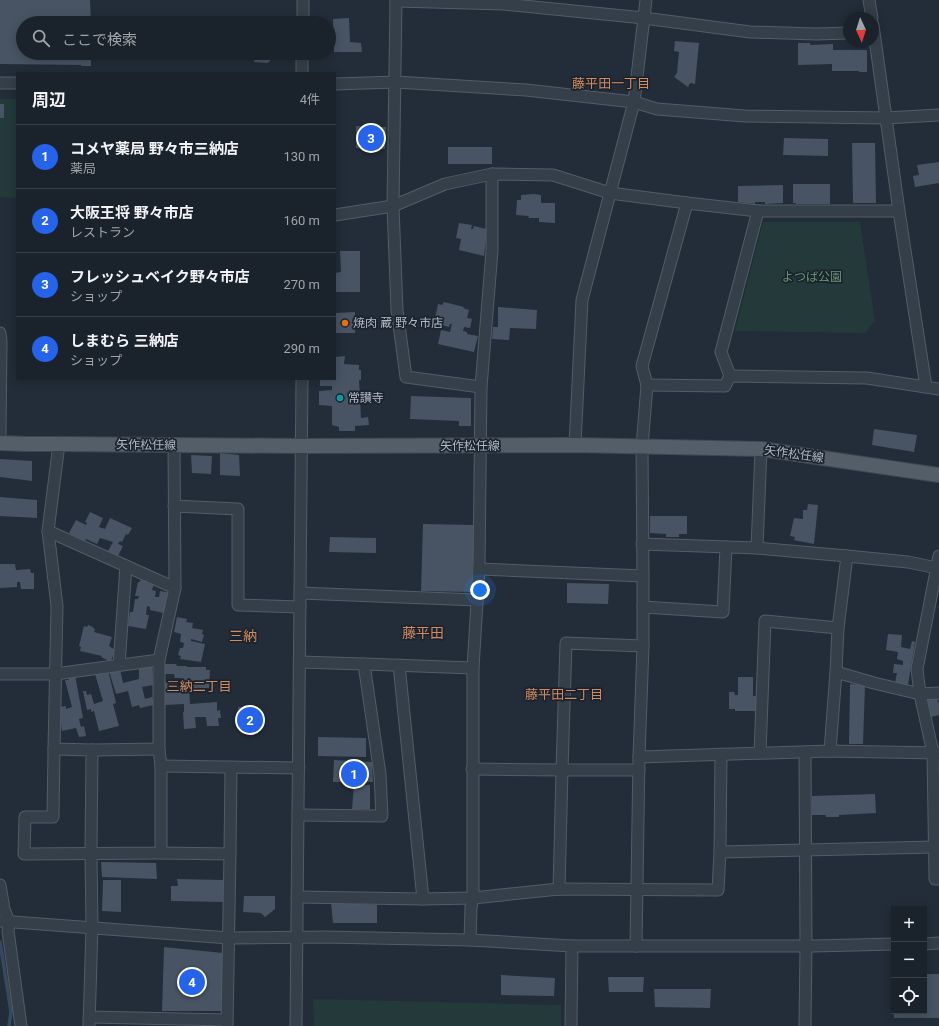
<!DOCTYPE html>
<html lang="ja">
<head>
<meta charset="utf-8">
<style>
	body { margin:0; font-family:Roboto,"Noto Sans JP",sans-serif; background:#232a33; color:#f1f3f6 }
	.controls { position:absolute; right:12px; bottom:12px; display:grid; overflow:hidden; border-radius:0px; box-shadow:0 2px 10px #0003 }
	.controls button { width:36px; height:36px; display:grid; place-items:center; padding:0; border:0; border-bottom:1px solid #383f47; background:#1a222b; color:#f1f3f6; font:20px sans-serif }
	.compass { position:absolute; left:843px; top:12px; width:36px; height:36px; border-radius:50%; background:#1a222b; box-shadow:0 2px 10px #0003; rotate:176deg }
	.you { position:absolute; left:480px; top:590px; width:14px; height:14px; margin:-10px; border:3px solid #fff; border-radius:50%; background:#1a73e8; box-shadow:0 0 0 6px #1a73e833 }
	.badge { display:grid; place-items:center; width:26px; height:26px; border-radius:50%; background:#2563eb; color:#fff; font-size:13px; font-weight:700 }
	.pin { position:absolute; translate:-50% -50%; border:2px solid #fff; box-shadow:0 1px 4px #0006 }
	.list { margin:0; padding:0; list-style:none }
	h2 { display:flex; justify-content:space-between; align-items:center; height:52px; margin:0; padding:0 16px; font-size:17px }
	h2 small { font-size:13px; font-weight:400; color:#9fa4a9 }
	.list li { display:grid; grid-template-columns:26px 1fr auto; gap:12px; align-items:center; box-sizing:border-box; height:64px; padding:0 16px; border-top:1px solid #383f47 }
	.list b { display:block; font-size:15px; white-space:nowrap }
	.list p { margin:0; font-size:13px; white-space:nowrap; color:#9fa4a9 }
	.list em { font-size:13px; font-style:normal; color:#9fa4a9 }
	.icon { flex:none; width:22px; height:22px; fill:none; stroke:currentColor; stroke-width:2; stroke-linecap:round; stroke-linejoin:round }
	.map { position:relative; flex:none; width:939px; height:1026px; overflow:hidden }
	.search { position:absolute; background:#1a222b; box-shadow:0 2px 10px #0003; left:16px; top:16px; width:320px; height:44px; display:flex; align-items:center; gap:10px; box-sizing:border-box; padding:0 14px; border-radius:22px; color:#9fa4a9; font-size:15px }
	.panel { position:absolute; background:#1a222b; box-shadow:0 2px 10px #0003; left:16px; top:72px; width:320px; height:308px; border-radius:0px }
	.map>svg:first-child { display:block }
	.green { fill:#23393a }
	.lines { fill:none; stroke-linecap:round; stroke-linejoin:round }
	.stream { stroke:#354a60; stroke-width:3.5 }
	.building { fill:#485463 }
	.minor-casing { stroke:#535c67; stroke-width:13 }
	.major-casing { stroke:#3e4852; stroke-width:16 }
	.minor { stroke:#353f49; stroke-width:11 }
	.major { stroke:#535e69; stroke-width:14 }
	.food-dot { fill:#e8710a; stroke:#1b242e; stroke-width:1.5 }
	.culture-dot { fill:#0f9aa8; stroke:#1b242e; stroke-width:1.5 }
	.labels { text-anchor:middle; stroke-width:3.5; stroke-linejoin:round; paint-order:stroke }
	.park-label { font-size:12px; fill:#679670; stroke:#1b242e }
	.poi-label { font-size:12px; fill:#b0b9c5; stroke:#1b242e; text-anchor:start }
	.street-label { font-size:12px; fill:#b0b9c5; stroke:#1b242e }
	.neighbourhood-label { font-size:13px; fill:#d28a5f; stroke:#1b242e }
	.quarter-label { font-size:14px; fill:#d28a5f; stroke:#1b242e }
</style>
</head>
<body>
<div class="map">
<svg width="939" height="1026" viewBox="0 0 939 1026">
	<rect width="100%" height="100%" fill="#222d39"/>
	<g class="green">
		<polygon points="0,99 17,99 17,198 0,197"/>
		<polygon points="763,222 860,222 875,321 865,333 735,331"/>
		<polygon points="313,999 561,1005 561,1026 314,1026"/>
	</g>
	<g class="lines">
		<polyline class="stream" points="0,942 11,1012 9,1026"/>
	</g>
	<g class="building">
		<polygon points="0,0 90,0 91,23 23,23 23,53 91,53 91,66 81,66 81,65 0,64"/>
		<polygon points="349,18 350,42 361,43 362,52 334,52 333,19"/>
		<polygon points="675,41 699,43 695,84 690,83 688,87 674,77 677,73 679,52 674,51"/>
		<polygon points="798,43 810,43 810,45 833,44 833,50 867,50 867,72 859,72 859,71 832,71 832,64 798,65"/>
		<polygon points="255,53 277,53 268,63 254,62"/>
		<rect x="0" y="104" width="4" height="14"/>
		<polygon points="356,126 386,127 385,149 356,148"/>
		<polygon points="784,138 828,139 828,156 783,155"/>
		<polygon points="852,143 875,143 876,203 853,203"/>
		<rect x="448" y="147" width="44" height="17"/>
		<polygon points="939,162 939,183 915,187 913,176 919,175 917,165"/>
		<polygon points="793,184 830,184 830,204 796,204 796,203 793,203"/>
		<polygon points="783,185 783,203 765,204 765,202 755,202 755,204 738,202 738,186"/>
		<polygon points="534,194 541,195 541,203 555,203 555,223 539,222 539,218 528,218 529,216 516,215 517,200 521,200 521,195"/>
		<polygon points="459,223 472,225 471,229 473,229 474,226 486,229 486,232 487,232 484,256 459,250 461,239 456,238"/>
		<polygon points="340,251 360,251 360,292 335,292 335,273 341,272"/>
		<polygon points="444,302 464,307 463,308 469,310 467,318 472,319 470,328 464,327 463,331 467,332 467,334 478,336 474,352 438,344 441,330 450,332 452,324 450,324 449,327 434,323 438,304 442,305"/>
		<polygon points="498,307 537,310 536,329 510,328 509,340 492,339 493,327 498,327"/>
		<polygon points="355,312 355,333 335,333 335,313"/>
		<polygon points="345,356 344,364 359,365 359,370 361,370 361,380 359,380 361,418 368,417 369,425 355,426 355,431 339,431 339,427 332,425 332,406 319,405 319,391 332,390 332,386 320,386 320,379 335,379 335,357"/>
		<polygon points="411,396 471,398 471,426 459,426 459,421 410,419"/>
		<polygon points="874,429 917,435 914,452 872,445"/>
		<polygon points="220,453 239,455 240,476 220,475"/>
		<polygon points="191,455 212,456 211,474 192,473"/>
		<polygon points="0,459 32,461 32,481 0,477"/>
		<polygon points="0,497 37,500 37,518 0,516"/>
		<polygon points="808,504 818,505 814,544 794,540 795,537 790,536 794,518 803,519 803,510 807,510"/>
		<polygon points="90,512 103,518 99,527 105,529 110,518 132,528 128,535 126,534 122,542 120,541 118,544 123,546 118,556 108,551 113,542 100,538 97,544 86,539 85,541 69,533 76,520 86,525 87,523 85,522"/>
		<polygon points="650,516 687,516 687,534 679,534 679,537 666,537 666,534 650,533"/>
		<polygon points="423,524 474,525 472,592 421,591"/>
		<polygon points="330,537 376,538 376,553 329,552"/>
		<polygon points="0,564 15,564 16,570 30,569 31,573 34,573 34,589 21,589 20,582 17,582 17,587 0,588"/>
		<polygon points="140,580 148,581 147,583 154,584 152,590 156,591 155,597 159,597 160,591 172,593 168,614 150,610 150,607 147,606 146,615 149,615 146,629 128,626 130,612 133,612 135,599 138,599 139,596 135,596 138,582 140,582"/>
		<polygon points="567,583 609,584 608,604 567,603"/>
		<polygon points="177,617 187,619 186,622 193,623 192,628 203,630 202,634 204,635 202,642 191,639 191,641 205,644 201,662 180,659 181,656 178,655 180,648 183,648 184,643 180,642 181,634 174,632"/>
		<polygon points="88,625 93,627 93,628 95,629 94,632 112,637 109,646 115,650 111,661 109,660 109,661 101,657 102,656 80,651 81,647 79,646 84,626 87,627"/>
		<polygon points="888,634 902,635 901,647 910,649 912,641 915,642 908,685 895,683 897,673 893,673 894,664 903,665 903,661 897,659 898,652 886,650"/>
		<polygon points="152,664 153,685 142,687 145,699 152,697 154,705 140,708 139,705 132,707 128,691 116,694 109,671 120,669 123,683 139,679 139,665"/>
		<polygon points="164,664 176,664 177,666 186,666 187,667 206,667 206,670 210,670 209,688 189,689 190,704 217,702 217,711 220,710 221,718 218,718 219,726 207,726 206,717 195,717 196,728 184,729 183,712 184,712 184,704 165,705 164,696 164,682 177,682 177,686 182,686 181,678 175,678 174,674 165,674"/>
		<polygon points="108,670 116,703 113,704 119,726 99,731 94,711 91,712 91,709 87,710 83,691 86,691 87,695 91,694 94,704 103,701 95,674"/>
		<polygon points="75,675 83,718 79,719 81,727 84,726 86,736 79,737 76,728 62,731 59,707 66,706 66,709 72,707 65,680 69,680 68,677"/>
		<polygon points="738,677 753,677 753,696 756,696 756,711 735,711 735,709 729,709 729,692 734,692 735,695 738,695"/>
		<polygon points="850,684 865,685 863,744 849,744"/>
		<polygon points="937,696 938,703 939,702 939,715 931,717 925,699"/>
		<polygon points="238,707 261,708 261,731 239,731"/>
		<polygon points="318,737 366,738 366,757 318,756"/>
		<polygon points="334,760 372,762 373,782 333,782"/>
		<polygon points="354,785 370,785 370,809 352,809"/>
		<polygon points="875,794 876,813 839,815 839,817 826,817 826,815 812,815 812,796"/>
		<polygon points="101,862 156,863 157,879 102,877"/>
		<polygon points="177,879 224,880 224,902 171,901 171,886 178,886"/>
		<polygon points="103,880 121,880 121,912 102,911"/>
		<polygon points="244,896 275,896 275,909 265,917 261,913 243,912"/>
		<polygon points="331,902 377,905 377,923 333,923"/>
		<polygon points="164,947 223,953 221,1011 162,1011"/>
		<polygon points="924,974 939,974 939,1018 894,1018 894,1011 924,1011"/>
		<polygon points="501,975 555,978 554,996 501,995"/>
		<polygon points="608,977 644,977 643,992 609,992"/>
		<polygon points="654,989 711,989 710,1008 655,1007"/>
	</g>
	<g class="lines">
		<defs>
			<g id="minor">
				<polyline points="396,0 393,206 397,310 406,377 481,387"/>
				<polyline points="869,0 872,18"/>
				<polyline points="396,1 504,4 644,18 750,32 816,34 849,33"/>
				<polyline points="303,23 303,0"/>
				<polyline points="302,73 302,53"/>
				<polyline points="0,83 17,83"/>
				<polyline points="335,84 396,82 526,90 634,102 657,109 745,116 886,118 939,115"/>
				<polyline points="899,211 926,387"/>
				<polyline points="335,215 393,206 445,184 492,174 553,175 610,193 687,203"/>
				<polyline points="0,333 1,342 0,434"/>
				<polyline points="730,376 721,352 758,211"/>
				<polyline points="647,385 725,386 730,376 867,378 939,389"/>
				<polyline points="59,444 48,531 57,606 54,749 92,750 91,854 92,927 89,1026"/>
				<polyline points="575,445 582,300 634,102 646,0"/>
				<polyline points="174,506 238,509 238,605 300,607"/>
				<polyline points="48,531 175,588"/>
				<polyline points="642,544 757,548 847,556 838,628 836,672 874,683 920,694 939,693"/>
				<polyline points="757,548 761,449"/>
				<polyline points="847,556 908,562 937,568"/>
				<polyline points="939,556 917,669 920,694 933,753 935,879 939,879"/>
				<polyline points="479,569 643,576 642,447 647,385 642,366 687,203 758,211 899,211 873,25"/>
				<polyline points="300,593 477,600"/>
				<polyline points="643,607 723,612 726,547"/>
				<polyline points="364,664 473,668"/>
				<polyline points="119,665 126,566"/>
				<polyline points="399,665 423,899"/>
				<polyline points="0,674 55,674 159,660"/>
				<polyline points="54,749 53,817 25,817 24,854 161,853 161,766 159,749 159,660 175,588 174,445"/>
				<polyline points="92,750 159,749"/>
				<polyline points="830,751 836,672"/>
				<polyline points="760,753 765,621 838,628"/>
				<polyline points="639,757 830,751 938,753"/>
				<polyline points="161,766 299,768"/>
				<polyline points="472,769 562,770 566,643 643,646"/>
				<polyline points="298,815 382,816 380,774 364,664 300,662"/>
				<polyline points="720,852 934,847"/>
				<polyline points="161,853 230,854 231,767"/>
				<polyline points="0,885 4,909 9,922 8,931 21,1026"/>
				<polyline points="559,889 562,770 639,770"/>
				<polyline points="297,897 423,899 473,898 559,889 718,890 720,852 721,754"/>
				<polyline points="0,921 229,938 326,937 470,940 572,946 814,946 894,944"/>
				<polyline points="470,940 471,907 473,898 473,668 479,569 481,387 492,251 492,174"/>
				<polyline points="924,944 939,943"/>
				<polyline points="636,946 639,757 643,646 643,576"/>
				<polyline points="89,1017 227,1020"/>
				<polyline points="227,1026 230,854"/>
				<polyline points="296,1026 302,379"/>
				<polyline points="571,1026 572,946"/>
				<polyline points="805,1026 806,946 805,752"/>
			</g>
			<polyline id="major" points="0,443 26,444 59,444 300,446 575,445 761,449 939,475"/>
		</defs>
		<use href="#minor" class="minor-casing"/>
		<use href="#major" class="major-casing"/>
		<use href="#minor" class="minor"/>
		<use href="#major" class="major"/>
	</g>
	<circle class="food-dot" cx="345" cy="323" r="4"/>
	<circle class="culture-dot" cx="340" cy="398" r="4"/>
	<g class="labels">
		<g class="park-label">
			<text x="812" y="281">よつば公園</text>
		</g>
		<g class="poi-label">
			<text x="353" y="327">焼肉 蔵 野々市店</text>
			<text x="348" y="402">常讃寺</text>
		</g>
		<g class="street-label">
			<text transform="translate(146 445) rotate(1)" y="4">矢作松任線</text>
			<text x="470" y="450">矢作松任線</text>
			<text transform="translate(794 454) rotate(8)" y="4">矢作松任線</text>
		</g>
		<g class="neighbourhood-label">
			<text x="611" y="88">藤平田一丁目</text>
			<text x="199" y="691">三納二丁目</text>
			<text x="564" y="699">藤平田二丁目</text>
		</g>
		<g class="quarter-label">
			<text x="423" y="638">藤平田</text>
			<text x="243" y="641">三納</text>
		</g>
	</g>
</svg>
<div class="controls">
<button>+</button>
<button>−</button>
<button><svg class="icon" aria-label="locate" viewBox="0 0 24 24"><circle cx="12" cy="12" r="6"/><path d="M12 2v4M12 18v4M2 12h4M18 12h4"/></svg></button>
</div>
<svg class="compass" viewBox="-18 -18 36 36"><path d="M0-13l5 13h-10z" fill="#e53935"/><path d="M0 13l5-13h-10z" fill="#9fa4a9"/></svg>
<div class="you"></div>
<div class="pin badge" style="left:354px;top:774px">1</div>
<div class="pin badge" style="left:250px;top:720px">2</div>
<div class="pin badge" style="left:371px;top:138px">3</div>
<div class="pin badge" style="left:192px;top:982px">4</div>
<div class="search"><svg class="icon" aria-label="search" viewBox="0 0 24 24"><circle cx="10" cy="10" r="6"/><path d="M15 15l6 6"/></svg>ここで検索</div>
<section class="panel">
<h2>周辺<small>4件</small></h2>
<ul class="list">
<li><span class="badge">1</span><div><b>コメヤ薬局 野々市三納店</b><p>薬局</p></div><em>130 m</em></li>
<li><span class="badge">2</span><div><b>大阪王将 野々市店</b><p>レストラン</p></div><em>160 m</em></li>
<li><span class="badge">3</span><div><b>フレッシュベイク野々市店</b><p>ショップ</p></div><em>270 m</em></li>
<li><span class="badge">4</span><div><b>しまむら 三納店</b><p>ショップ</p></div><em>290 m</em></li>
</ul>
</section>
</div>
</body>
</html>
